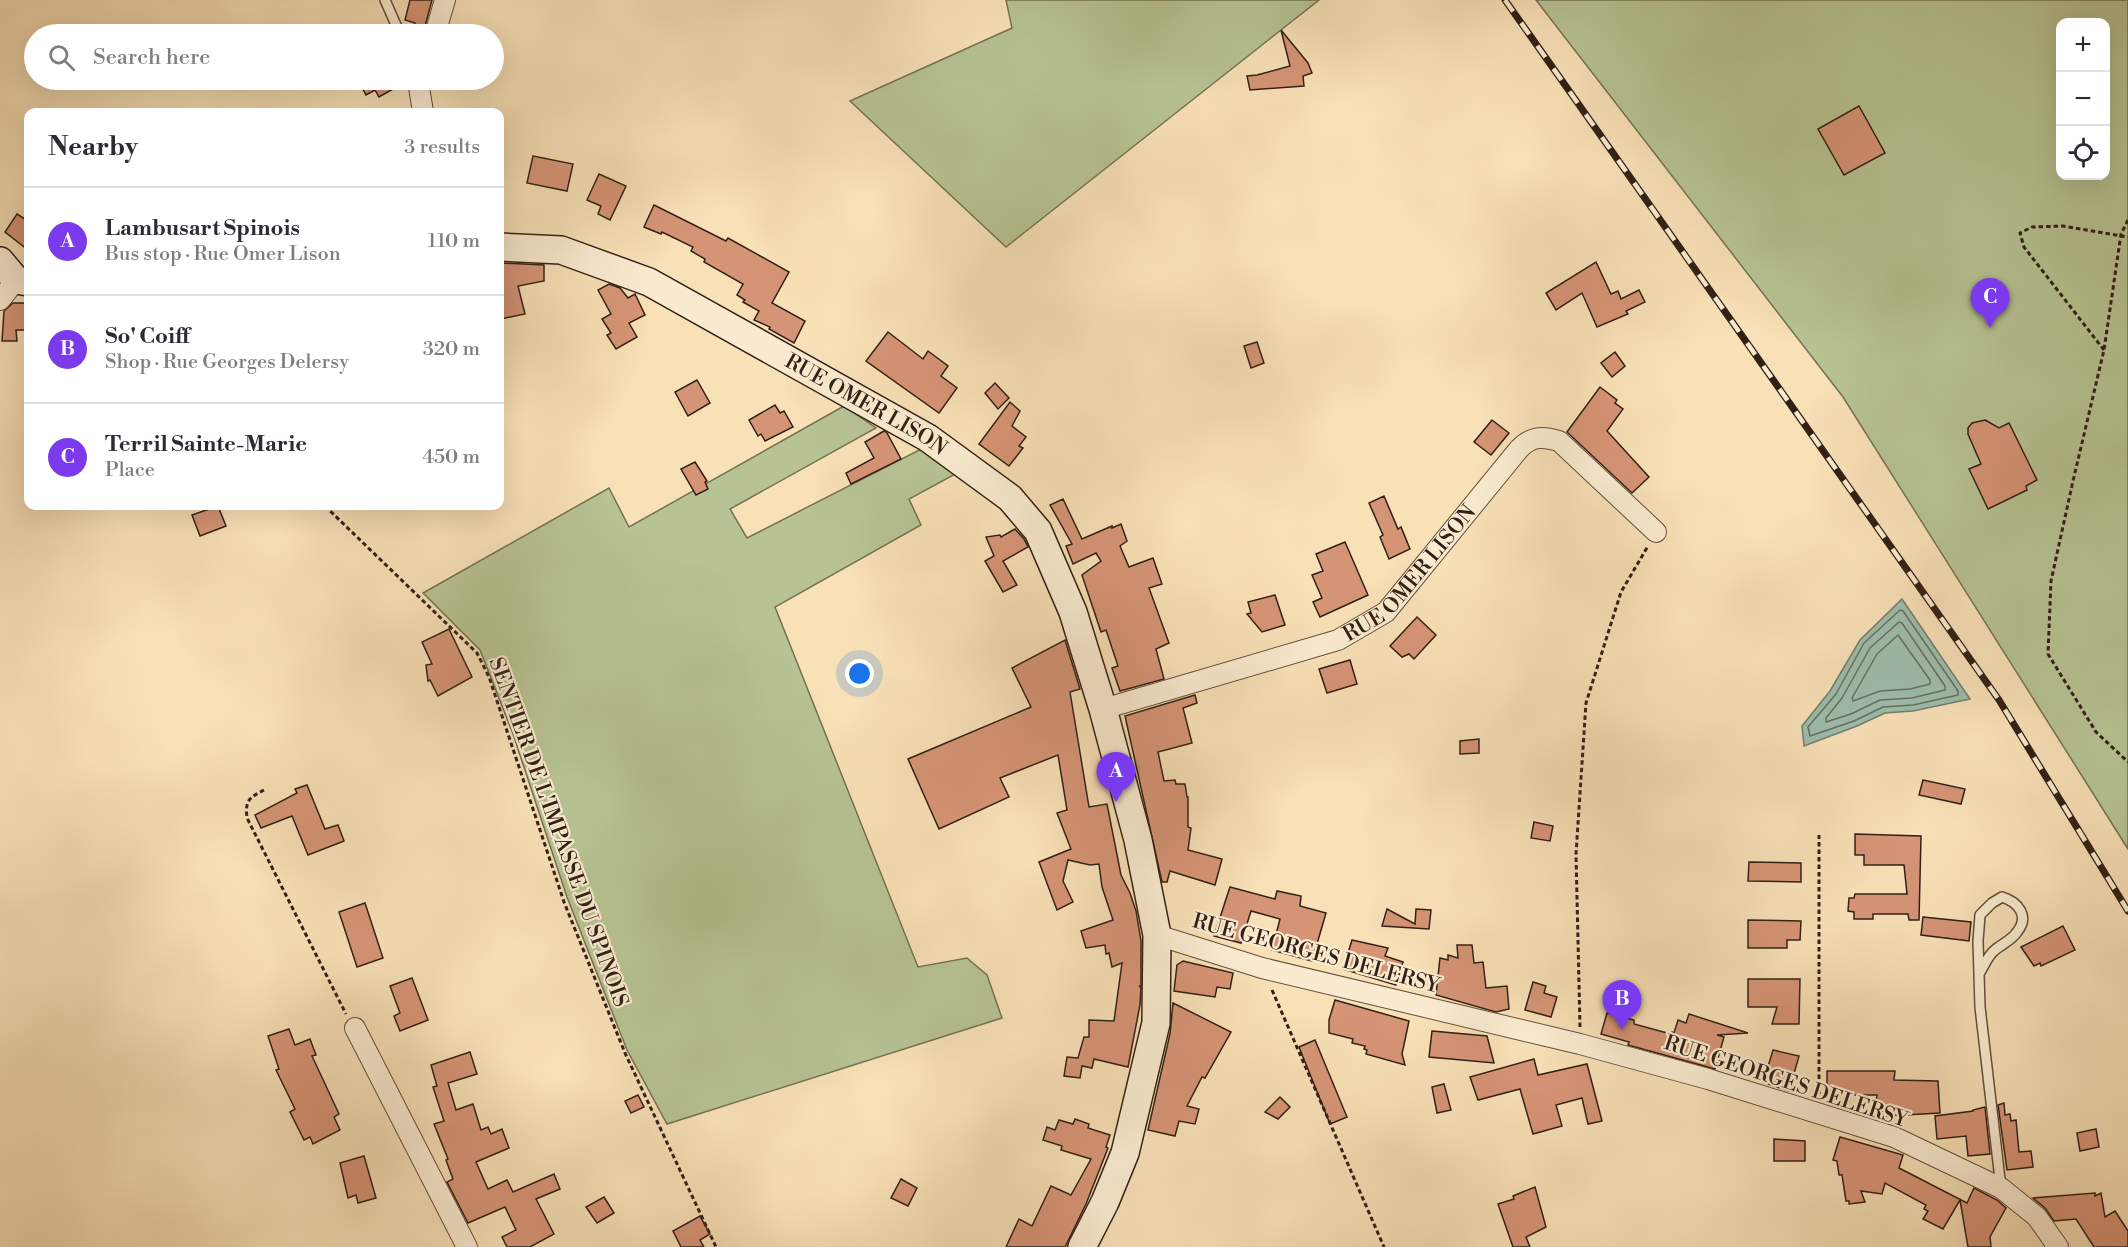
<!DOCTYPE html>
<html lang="en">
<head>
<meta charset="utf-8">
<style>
	body { margin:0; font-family:"Libre Bodoni",serif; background:#f2f2f3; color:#2b2b33 }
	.controls { position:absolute; right:18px; top:18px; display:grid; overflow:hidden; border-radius:12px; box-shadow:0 6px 24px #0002 }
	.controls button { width:54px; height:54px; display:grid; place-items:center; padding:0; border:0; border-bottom:2px solid #e1e1e2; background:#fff; color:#2b2b33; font:30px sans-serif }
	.you { position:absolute; left:860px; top:674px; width:21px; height:21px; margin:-15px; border:4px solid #fff; border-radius:50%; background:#1a73e8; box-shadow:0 0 0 9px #1a73e833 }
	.badge { display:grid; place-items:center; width:39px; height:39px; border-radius:50%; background:#7c3aed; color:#fff; font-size:20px; font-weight:700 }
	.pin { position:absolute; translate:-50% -50px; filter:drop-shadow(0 2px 3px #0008) }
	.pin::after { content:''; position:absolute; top:32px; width:21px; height:18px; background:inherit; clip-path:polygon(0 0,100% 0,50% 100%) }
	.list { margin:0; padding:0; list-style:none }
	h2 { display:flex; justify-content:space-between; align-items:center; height:78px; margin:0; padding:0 24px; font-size:26px }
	h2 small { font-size:20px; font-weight:400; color:#7c7c81 }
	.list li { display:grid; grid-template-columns:39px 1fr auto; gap:18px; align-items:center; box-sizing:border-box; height:108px; padding:0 24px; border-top:2px solid #e1e1e2 }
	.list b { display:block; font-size:22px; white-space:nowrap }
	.list p { margin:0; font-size:20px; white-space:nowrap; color:#7c7c81 }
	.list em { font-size:20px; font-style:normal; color:#7c7c81 }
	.icon { flex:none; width:33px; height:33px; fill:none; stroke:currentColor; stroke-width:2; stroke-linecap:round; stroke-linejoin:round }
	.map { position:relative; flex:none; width:2128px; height:1247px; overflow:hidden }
	.search { position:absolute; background:#fff; box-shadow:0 6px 24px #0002; left:24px; top:24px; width:480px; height:66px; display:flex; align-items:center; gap:15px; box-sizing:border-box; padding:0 21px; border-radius:33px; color:#7c7c81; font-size:22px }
	.panel { position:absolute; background:#fff; box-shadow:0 6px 24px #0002; left:24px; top:108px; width:480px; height:402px; border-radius:12px }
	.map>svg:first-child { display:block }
	.green { fill:#b7c393; stroke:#747254; stroke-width:1.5; fill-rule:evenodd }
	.water { fill:#9dbdad; stroke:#727e70; stroke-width:1.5 }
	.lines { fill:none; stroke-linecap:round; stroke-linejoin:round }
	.shore { stroke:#686e61; stroke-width:1.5 }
	.building { fill:#d69476; stroke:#322015; stroke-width:1.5 }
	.lane-casing { stroke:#64503e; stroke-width:12 }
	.street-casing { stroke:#64503e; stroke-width:22 }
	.secondary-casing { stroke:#322015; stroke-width:30 }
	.path { stroke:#322015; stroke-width:3; stroke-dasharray:4.5 3; stroke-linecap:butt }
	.lane { stroke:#faebd0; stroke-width:9 }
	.street { stroke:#faebd0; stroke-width:20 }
	.secondary { stroke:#faebd0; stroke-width:27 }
	.rail-casing { stroke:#322015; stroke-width:7 }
	.rail { stroke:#faebd0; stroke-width:4.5; stroke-dasharray:14; stroke-linecap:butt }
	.labels { text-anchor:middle; stroke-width:4.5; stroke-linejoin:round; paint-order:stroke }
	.street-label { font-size:21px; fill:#322015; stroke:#faebd0 }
</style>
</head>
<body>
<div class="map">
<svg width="2128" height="1247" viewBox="0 0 2128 1247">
	<rect width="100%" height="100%" fill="#f8e0b7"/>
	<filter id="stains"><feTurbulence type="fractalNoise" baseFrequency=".00333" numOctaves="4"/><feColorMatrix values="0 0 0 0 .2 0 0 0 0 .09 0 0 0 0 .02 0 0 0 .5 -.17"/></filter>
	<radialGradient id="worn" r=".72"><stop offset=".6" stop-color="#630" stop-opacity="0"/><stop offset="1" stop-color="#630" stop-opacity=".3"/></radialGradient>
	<g class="green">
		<polygon points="1006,0 1319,0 1006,247 850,101 1012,28"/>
		<path d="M1536,0H2128V849L1843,397ZM2060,22H2106V176H2060Z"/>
		<polygon points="844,406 876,428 730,509 747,538 925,447 961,471 909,499 921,525 775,607 918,967 967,958 987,975 1002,1018 667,1124 627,1050 567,897 513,734 480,650 423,593 609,488 629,527"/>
	</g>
	<polygon class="water" points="1902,599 1970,699 1913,711 1885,713 1857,726 1804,746 1802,726 1830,691 1860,640"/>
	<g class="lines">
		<g class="shore">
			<polygon points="1900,610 1903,611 1958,691 1958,695 1913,705 1883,707 1854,721 1810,736 1808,727 1836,694 1864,643"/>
			<polygon points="1899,622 1902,623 1945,686 1945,690 1912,698 1880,700 1851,714 1826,722 1826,718 1842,698 1870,648"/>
			<polygon points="1898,635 1930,680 1930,684 1910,689 1880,691 1853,701 1852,698 1877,654"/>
		</g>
	</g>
	<g class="building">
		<polygon points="410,0 432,0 423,34 412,34 415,23 405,20"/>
		<polygon points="1281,30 1308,63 1312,73 1303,76 1304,86 1250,90 1247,76 1257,75 1290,66"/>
		<polygon points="358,80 409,80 379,97 375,90 366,95"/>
		<polygon points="1859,106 1885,153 1844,175 1818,129"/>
		<polygon points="533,156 573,164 567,191 527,183"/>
		<polygon points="599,174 626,186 610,220 598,214 601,206 587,200"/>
		<polygon points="654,205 726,241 728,238 789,272 772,303 805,321 794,343 769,329 770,327 754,320 759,311 743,302 745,300 737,295 743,284 704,262 705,259 691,251 693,247 662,232 661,234 644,227"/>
		<polygon points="17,214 28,221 28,250 5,232"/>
		<polygon points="1596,262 1611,294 1618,291 1621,299 1639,290 1645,302 1626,311 1628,314 1597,327 1582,293 1556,310 1546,293"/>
		<polygon points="500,263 544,265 544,281 518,286 525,314 500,319"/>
		<polygon points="609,284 620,288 628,298 635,294 645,315 629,323 637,337 616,349 607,335 611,333 602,319 611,314 598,290"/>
		<polygon points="13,303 28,303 28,330 16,330 17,341 2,341 4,311"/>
		<polygon points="888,332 923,359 928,351 948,366 941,376 957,388 939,413 866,361"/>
		<polygon points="1257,342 1264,363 1251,368 1244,346"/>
		<polygon points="1615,352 1625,366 1612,377 1601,363"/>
		<polygon points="697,380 710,403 688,416 675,392"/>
		<polygon points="995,383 1009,398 998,409 985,393"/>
		<polygon points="1600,387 1617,400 1615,403 1623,409 1607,431 1649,477 1632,493 1567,432"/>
		<polygon points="1010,402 1020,411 1012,426 1026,437 1019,446 1023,448 1009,466 979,444"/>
		<polygon points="775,405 780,413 784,411 793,427 765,441 761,434 758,436 749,420"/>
		<polygon points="1492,420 1509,433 1491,455 1474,442"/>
		<polygon points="1985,420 1999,428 2009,423 2037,480 2026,486 2027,490 1988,509 1969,469 1981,464 1968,434 1968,428 1972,423"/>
		<polygon points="884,431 887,433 901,459 851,484 846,473 874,458 865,442"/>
		<polygon points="695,462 707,481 705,482 708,489 696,495 681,469"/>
		<polygon points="1384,496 1398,529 1401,527 1410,549 1389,559 1380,537 1383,535 1369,503"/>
		<polygon points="1063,499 1082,539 1112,526 1112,528 1121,524 1127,541 1120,546 1129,567 1153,558 1162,584 1149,588 1169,643 1156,649 1164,679 1120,691 1112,668 1118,666 1106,630 1101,632 1082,575 1101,561 1096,553 1073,564 1066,546 1072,544 1050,505"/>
		<polygon points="218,506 226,526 200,536 192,515"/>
		<polygon points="1015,529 1024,539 1028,547 1003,561 1017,585 1003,592 985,561 994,556 986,537 1000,535 1001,537"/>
		<polygon points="1345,542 1368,595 1320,617 1313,602 1322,598 1312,575 1323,571 1316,554"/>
		<polygon points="1275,595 1285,625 1262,632 1247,614 1251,613 1248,602"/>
		<polygon points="1417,617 1436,635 1414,659 1409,654 1402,657 1390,646"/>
		<polygon points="449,629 472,677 438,696 430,680 428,681 426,665 432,664 422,642"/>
		<polygon points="1065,640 1080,689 1070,692 1089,807 1107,804 1121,875 1130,893 1136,911 1141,941 1141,986 1139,986 1141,987 1140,1005 1128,1067 1094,1059 1092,1068 1082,1066 1080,1078 1064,1076 1067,1057 1078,1058 1084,1037 1089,1037 1089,1020 1114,1021 1122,963 1112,967 1109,953 1106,954 1105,945 1086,948 1081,931 1113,920 1102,887 1099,864 1090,865 1068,860 1063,881 1073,902 1057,910 1039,862 1071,849 1057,813 1067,810 1058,755 1000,778 1009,797 939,829 908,759 1031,707 1012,668"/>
		<polygon points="1350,660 1357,684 1327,693 1319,669"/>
		<polygon points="1195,695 1197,703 1183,708 1192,743 1158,752 1164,781 1175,780 1176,784 1185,784 1187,797 1188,797 1188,827 1191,828 1188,850 1222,859 1215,885 1170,871 1167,882 1162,882 1125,716"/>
		<polygon points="1479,739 1479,753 1460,754 1460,741"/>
		<polygon points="1923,780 1965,789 1961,804 1919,795"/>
		<polygon points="307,785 325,829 338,825 344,841 308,855 292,816 261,828 255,815 297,793 295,789"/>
		<polygon points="1534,822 1553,826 1550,841 1531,838"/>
		<polygon points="1855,834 1921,836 1919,920 1909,920 1908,914 1873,914 1873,919 1854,919 1854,912 1848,911 1849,898 1854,898 1855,894 1907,894 1904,865 1864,865 1864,855 1855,855"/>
		<polygon points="1749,862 1801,863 1801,882 1748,881"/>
		<polygon points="1230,887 1275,899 1277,891 1301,896 1300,906 1326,913 1312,961 1272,950 1280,919 1251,911 1241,943 1214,936"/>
		<polygon points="365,903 383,958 357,967 339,912"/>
		<polygon points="1387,909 1415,924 1416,909 1431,910 1429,929 1382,926"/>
		<polygon points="1923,917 1971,922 1969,941 1921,935"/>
		<polygon points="1748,920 1801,921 1800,940 1787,940 1787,948 1748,948"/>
		<polygon points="2063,926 2075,950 2041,966 2040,963 2034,966 2021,947"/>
		<polygon points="1352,940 1388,948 1385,956 1403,962 1396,985 1343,969"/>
		<polygon points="1457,945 1472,945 1474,963 1483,962 1486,988 1507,986 1509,1009 1496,1012 1436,995 1440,958 1448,960 1448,955 1458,958"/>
		<polygon points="1183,961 1233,973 1230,989 1217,987 1215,997 1174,991 1177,965"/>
		<polygon points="412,978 428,1020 400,1031 394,1016 400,1013 390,986"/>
		<polygon points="1748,979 1800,979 1799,1024 1772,1024 1777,1007 1748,1007"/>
		<polygon points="1533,982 1546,986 1544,993 1557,997 1551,1017 1525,1010"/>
		<polygon points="1335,1000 1409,1021 1402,1054 1405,1065 1366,1054 1367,1050 1364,1049 1365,1046 1352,1043 1353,1039 1329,1033 1329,1020"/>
		<polygon points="1173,1003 1231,1032 1205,1078 1202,1077 1187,1106 1199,1109 1195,1124 1179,1121 1175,1136 1148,1130 1170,1034"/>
		<polygon points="1607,1013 1634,1020 1634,1024 1671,1034 1672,1032 1674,1033 1678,1020 1686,1023 1689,1014 1748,1033 1717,1035 1724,1037 1715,1069 1628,1045 1629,1042 1601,1034"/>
		<polygon points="289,1029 295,1045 310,1039 316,1055 312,1056 339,1114 334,1117 340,1130 313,1144 310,1137 304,1140 290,1112 295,1109 276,1070 279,1069 268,1036"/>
		<polygon points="1432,1031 1487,1036 1494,1063 1429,1057"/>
		<polygon points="1315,1040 1347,1117 1330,1124 1299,1047"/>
		<polygon points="1773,1050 1799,1056 1789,1091 1768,1084 1769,1081 1764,1080"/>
		<polygon points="470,1052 477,1074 448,1083 456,1110 473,1104 481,1130 488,1127 491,1134 502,1129 509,1148 476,1162 488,1189 507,1180 513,1192 554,1174 560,1189 536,1199 554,1234 530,1247 507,1247 502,1237 516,1230 505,1207 468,1223 447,1182 453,1179 446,1160 448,1159 434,1124 444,1121 433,1087 437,1086 431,1065"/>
		<polygon points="1534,1059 1538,1075 1587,1064 1602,1121 1588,1124 1582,1098 1556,1105 1562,1126 1533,1134 1520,1089 1478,1100 1470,1077"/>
		<polygon points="1827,1071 1895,1071 1894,1080 1938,1081 1940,1113 1887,1116 1888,1112 1875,1110 1877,1095 1827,1095"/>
		<polygon points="1444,1084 1451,1110 1437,1113 1432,1087"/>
		<polygon points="638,1095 644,1107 631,1113 625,1101"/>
		<polygon points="1280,1097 1290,1107 1278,1119 1265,1112"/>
		<polygon points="2004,1103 2005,1115 2010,1114 2011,1121 2016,1120 2019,1152 2031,1151 2033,1167 2007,1170 1998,1105"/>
		<polygon points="1985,1107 1990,1154 1968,1156 1966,1136 1937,1139 1935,1116 1973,1111 1973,1110"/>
		<polygon points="1075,1119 1089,1124 1088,1128 1110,1135 1106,1147 1108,1148 1086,1204 1065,1247 1006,1247 1019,1219 1032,1226 1051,1186 1071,1195 1091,1159 1061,1150 1062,1146 1043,1140 1047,1127 1055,1130 1059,1120 1073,1124"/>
		<polygon points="2096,1129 2099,1147 2080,1151 2077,1133"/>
		<polygon points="1840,1137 1903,1155 1899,1168 1967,1203 1974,1188 1997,1200 2006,1208 1990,1237 1991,1247 1968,1247 1960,1200 1943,1229 1923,1219 1928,1211 1924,1209 1926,1205 1885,1183 1882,1194 1861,1191 1865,1202 1849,1204 1849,1201 1846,1201 1842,1175 1839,1175 1837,1161 1833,1160"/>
		<polygon points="1774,1139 1805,1141 1805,1161 1774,1161"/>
		<polygon points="364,1156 376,1198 358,1203 356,1195 348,1198 340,1163"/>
		<polygon points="901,1179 917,1188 908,1206 891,1198"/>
		<polygon points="1535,1187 1546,1227 1526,1237 1530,1247 1513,1247 1498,1204 1514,1199 1513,1196"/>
		<polygon points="2095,1193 2095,1196 2101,1193 2105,1217 2115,1211 2128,1231 2128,1247 2094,1247 2076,1219 2054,1221 2045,1208 2033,1198"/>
		<polygon points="604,1197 614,1213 597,1223 586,1207"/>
		<polygon points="700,1216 710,1234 700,1240 704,1247 681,1247 673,1231"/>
	</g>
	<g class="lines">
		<defs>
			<g id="lane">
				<polyline points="385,0 400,34"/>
				<path d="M1979,974C1984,966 1988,955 1995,950C2002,944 2012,940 2017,932C2030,916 2018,902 2002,897L1992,903L1980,915L1978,941L1980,1007L2001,1188"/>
			</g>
			<g id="street">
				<polyline points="435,34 445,0"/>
				<polyline points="421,80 419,87 423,112"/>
				<polyline points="0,300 16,280"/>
				<path id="s1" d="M1103,709L1338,640L1386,612L1519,449C1532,436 1542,436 1559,441L1656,532"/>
				<polyline points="1157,935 1262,968 1580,1044 1708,1079 1894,1137 2001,1188 2037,1217 2058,1247"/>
				<polyline points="355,1028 467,1247"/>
			</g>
			<g id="secondary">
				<path id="s2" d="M500,247L561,250L649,282L928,438L1010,498L1038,531L1073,612L1103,709L1138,840L1157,935L1156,1023L1125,1153L1105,1202L1082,1247"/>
				<polyline points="0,261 16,280 28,282"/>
			</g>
		</defs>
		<use href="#lane" class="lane-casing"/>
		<use href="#street" class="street-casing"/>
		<use href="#secondary" class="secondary-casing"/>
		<g class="path">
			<polyline points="2128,220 2121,234 2104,350 2073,481 2051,581 2048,654 2096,732 2128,762"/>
			<polyline points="2104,350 2024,247 2020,233 2032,227 2063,226 2128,237"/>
			<polyline points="325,506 477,653 489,677 564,902 625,1053 716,1247"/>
			<path d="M264,790C249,798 245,800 247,818L346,1014"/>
			<polyline points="1272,990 1384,1247"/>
			<polyline points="1580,1027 1576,854 1586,703 1621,592 1648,546"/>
			<polyline points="1819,1094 1819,835"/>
		</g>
		<use href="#lane" class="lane"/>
		<use href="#street" class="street"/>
		<use href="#secondary" class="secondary"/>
		<defs>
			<polyline id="rail" points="1505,0 1999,700 2128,911"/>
		</defs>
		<use href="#rail" class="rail-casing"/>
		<use href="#rail" class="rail"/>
	</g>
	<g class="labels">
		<g class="street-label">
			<text dy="7" stroke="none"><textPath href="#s2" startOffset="404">RUE OMER LISON</textPath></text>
			<text dy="7" stroke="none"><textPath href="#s1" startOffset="344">RUE OMER LISON</textPath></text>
			<text transform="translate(559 832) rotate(70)" y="7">SENTIER DE L'IMPASSE DU SPINOIS</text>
			<text transform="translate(1316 953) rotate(15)" y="7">RUE GEORGES DELERSY</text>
			<text transform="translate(1786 1081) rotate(18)" y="7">RUE GEORGES DELERSY</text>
		</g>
	</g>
	<rect width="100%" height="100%" filter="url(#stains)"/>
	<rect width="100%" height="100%" fill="url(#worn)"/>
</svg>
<div class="controls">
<button>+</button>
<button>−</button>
<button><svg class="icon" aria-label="locate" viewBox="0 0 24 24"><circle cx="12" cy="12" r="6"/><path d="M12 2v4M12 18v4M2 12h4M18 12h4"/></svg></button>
</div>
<div class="you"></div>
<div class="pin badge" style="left:1116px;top:802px">A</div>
<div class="pin badge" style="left:1622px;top:1030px">B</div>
<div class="pin badge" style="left:1990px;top:328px">C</div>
<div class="search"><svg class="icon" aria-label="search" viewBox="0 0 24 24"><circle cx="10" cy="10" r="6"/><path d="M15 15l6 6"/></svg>Search here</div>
<section class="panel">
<h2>Nearby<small>3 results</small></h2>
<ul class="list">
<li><span class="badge">A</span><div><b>Lambusart Spinois</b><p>Bus stop · Rue Omer Lison</p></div><em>110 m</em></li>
<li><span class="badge">B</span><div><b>So' Coiff</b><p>Shop · Rue Georges Delersy</p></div><em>320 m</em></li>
<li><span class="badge">C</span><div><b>Terril Sainte-Marie</b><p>Place</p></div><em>450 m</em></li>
</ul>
</section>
</div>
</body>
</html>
